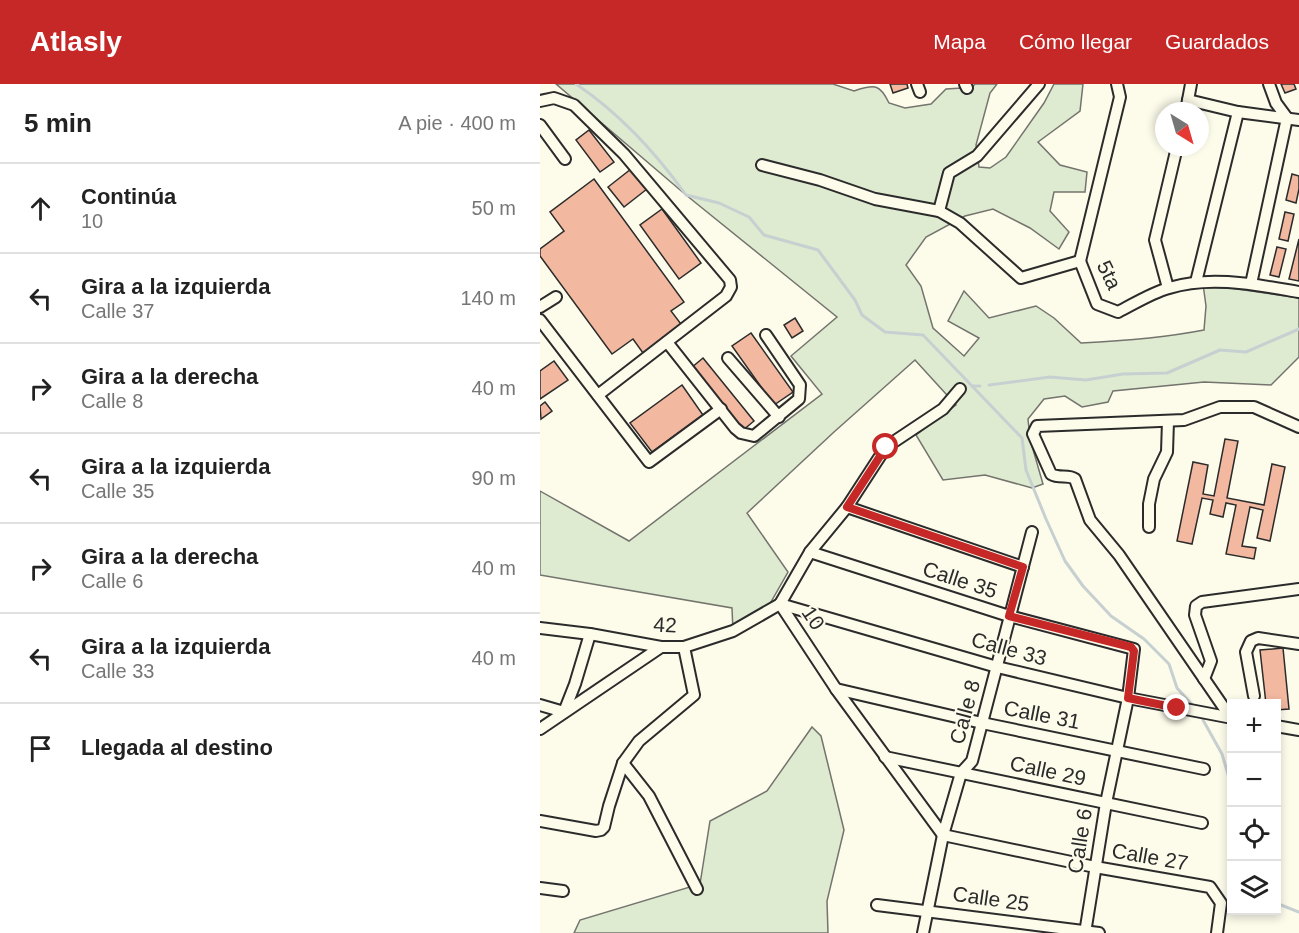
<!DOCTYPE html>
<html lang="es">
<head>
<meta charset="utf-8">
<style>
	body { margin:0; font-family:Arial,sans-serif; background:#f6f6f6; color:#222 }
	.controls { position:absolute; right:18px; bottom:18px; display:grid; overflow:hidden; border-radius:0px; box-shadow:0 3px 9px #0003 }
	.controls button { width:54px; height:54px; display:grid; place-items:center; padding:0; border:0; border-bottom:2px solid #e0e0e0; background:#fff; color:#222; font:30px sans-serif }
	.compass { position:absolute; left:615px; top:18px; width:54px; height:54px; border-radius:50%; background:#fff; box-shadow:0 3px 9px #0003; rotate:143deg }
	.stop { position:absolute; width:18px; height:18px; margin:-14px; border:4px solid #c62828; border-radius:50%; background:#fff }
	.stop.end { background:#c62828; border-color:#fff; box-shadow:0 2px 6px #0008 }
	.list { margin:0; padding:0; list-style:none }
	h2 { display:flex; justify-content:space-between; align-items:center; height:78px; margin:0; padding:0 24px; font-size:26px }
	h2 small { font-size:20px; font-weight:400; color:#767676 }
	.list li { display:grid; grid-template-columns:39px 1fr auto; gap:18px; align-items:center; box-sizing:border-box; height:90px; padding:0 24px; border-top:2px solid #e0e0e0 }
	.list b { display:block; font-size:22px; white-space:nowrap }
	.list p { margin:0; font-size:20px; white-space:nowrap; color:#767676 }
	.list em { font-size:20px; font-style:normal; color:#767676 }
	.icon { flex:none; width:33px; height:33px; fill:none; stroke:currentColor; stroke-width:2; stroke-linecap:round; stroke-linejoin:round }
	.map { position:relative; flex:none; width:759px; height:849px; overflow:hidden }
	header { display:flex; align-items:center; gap:36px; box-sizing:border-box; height:84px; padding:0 30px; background:#c62828; color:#fff }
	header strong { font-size:28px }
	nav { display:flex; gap:33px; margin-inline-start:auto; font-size:21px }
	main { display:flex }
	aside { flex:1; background:#fff }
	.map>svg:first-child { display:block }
	.green { fill:#deebd1; stroke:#74746e; stroke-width:1.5 }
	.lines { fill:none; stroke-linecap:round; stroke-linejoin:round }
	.stream { stroke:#c7d0d0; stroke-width:3 }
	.building { fill:#f2b8a0; stroke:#2b2b2b; stroke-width:1.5 }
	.minor-casing { stroke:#2b2b2b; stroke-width:14 }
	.minor { stroke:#fdfbea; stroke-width:10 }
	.route { stroke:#c62828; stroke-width:8 }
	.labels { text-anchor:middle; stroke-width:4.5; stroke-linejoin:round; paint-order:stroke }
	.street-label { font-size:21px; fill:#2b2b2b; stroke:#fdfbea }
</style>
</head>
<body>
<header>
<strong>Atlasly</strong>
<nav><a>Mapa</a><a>Cómo llegar</a><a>Guardados</a></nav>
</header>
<main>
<aside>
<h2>5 min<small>A pie · 400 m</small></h2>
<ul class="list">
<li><svg class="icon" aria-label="ahead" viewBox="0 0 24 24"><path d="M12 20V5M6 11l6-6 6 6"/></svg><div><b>Continúa</b><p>10</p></div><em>50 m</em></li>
<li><svg class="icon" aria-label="left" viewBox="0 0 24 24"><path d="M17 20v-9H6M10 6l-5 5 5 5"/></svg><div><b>Gira a la izquierda</b><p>Calle 37</p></div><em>140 m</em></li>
<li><svg class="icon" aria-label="right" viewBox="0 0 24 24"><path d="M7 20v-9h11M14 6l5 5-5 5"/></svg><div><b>Gira a la derecha</b><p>Calle 8</p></div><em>40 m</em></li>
<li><svg class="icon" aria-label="left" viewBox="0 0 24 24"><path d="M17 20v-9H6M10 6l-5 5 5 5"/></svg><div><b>Gira a la izquierda</b><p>Calle 35</p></div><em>90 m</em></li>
<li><svg class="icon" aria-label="right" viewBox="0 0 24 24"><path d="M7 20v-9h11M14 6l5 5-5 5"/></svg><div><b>Gira a la derecha</b><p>Calle 6</p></div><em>40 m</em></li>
<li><svg class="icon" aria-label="left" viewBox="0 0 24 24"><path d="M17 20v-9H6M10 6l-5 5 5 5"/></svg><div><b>Gira a la izquierda</b><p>Calle 33</p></div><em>40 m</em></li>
<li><svg class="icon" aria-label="arrive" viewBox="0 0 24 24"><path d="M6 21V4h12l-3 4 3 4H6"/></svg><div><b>Llegada al destino</b></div></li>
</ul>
</aside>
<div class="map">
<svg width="759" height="849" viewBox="0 0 759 849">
	<rect width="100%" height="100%" fill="#fdfbea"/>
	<g class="green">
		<path d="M16,0H293L314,7C335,0 340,0 349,19L365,24L391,20L406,5L422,4L427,9L435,0H457L450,9L436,61L439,83L450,84L466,73L504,19L514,0H543L540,27L498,58L520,81L547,88L545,108H514L510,127L529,148L519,165L490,144L453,125L425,132L386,153L366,181L381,202L393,244L424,272L439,254L408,237L424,207L449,234L496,222L514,234L541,259C582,257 623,254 664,246L666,222L663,200L759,214V273L731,301L664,298L573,307L568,318L542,323L525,312L504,315L488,335L490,355L503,400L492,404L445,391L403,396L376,351L416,321L375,276L294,348L207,429L248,488L219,539L193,547L192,524L0,491V407L89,457L282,310L251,272L297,233L146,111Z"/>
		<polygon points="272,643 281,652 304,746 287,817 288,849 34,849 40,836 160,800 170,737 227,707"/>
	</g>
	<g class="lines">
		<g class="stream">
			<path d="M36,0C79,29 116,69 146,111L179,119L209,133L224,151L278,166L315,216L322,231L345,248L383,251L482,354L486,386L506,435L525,477L543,502L571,532L604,555L629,580L637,604L655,624"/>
			<polyline points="449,301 510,293 546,296 583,290 627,289 680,266 706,268 759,245"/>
			<polyline points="432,302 440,302"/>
			<polyline points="663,636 682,670 692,704"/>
			<polyline points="736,819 759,828"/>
		</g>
	</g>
	<g class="building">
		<polygon points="350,0 367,0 368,4 353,9"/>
		<polygon points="741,0 754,0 756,5 745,9"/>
		<polygon points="49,46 74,78 60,88 36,56"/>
		<polygon points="91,85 107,105 84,123 68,103"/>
		<polygon points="752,90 759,92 759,105 756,119 746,116"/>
		<polygon points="54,95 144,218 131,227 141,240 103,269 93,255 72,270 0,172 0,165 24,147 10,128"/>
		<polygon points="122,125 161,179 139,195 100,141"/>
		<polygon points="745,128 754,130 748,157 739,155"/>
		<polygon points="759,155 759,197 749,195"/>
		<polygon points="737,163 746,165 739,193 730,191"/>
		<polygon points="255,234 263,247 252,254 244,241"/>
		<polygon points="211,249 253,308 234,321 192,262"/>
		<polygon points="163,274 214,337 202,347 151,284"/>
		<polygon points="14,277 28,296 0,315 0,287"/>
		<polygon points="142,301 163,331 112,368 90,339"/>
		<polygon points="5,318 12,327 1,335 0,322"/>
		<polygon points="685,355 698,357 687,414 724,421 732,380 745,383 730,457 717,454 723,426 710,423 702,462 716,464 714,475 686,470 696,421 686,419 683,433 670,430 673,416 662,414 652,460 637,457 653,378 668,381 663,410 674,412"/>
		<polygon points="743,564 749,625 736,626 736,620 726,620 720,566"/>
	</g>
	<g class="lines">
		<defs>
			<g id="minor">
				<polyline points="377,0 380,8"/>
				<polyline points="425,0 427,4"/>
				<polyline points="648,16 698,28 759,36"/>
				<polyline points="0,17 14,14 34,21 84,70 190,196 191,203 186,212 58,311"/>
				<polyline points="646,27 651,0"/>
				<polyline points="0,41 25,75"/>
				<polyline points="222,81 280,96 335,115 399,127 420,139 481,194 540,177"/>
				<polyline points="399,127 409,89 437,72 499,0"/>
				<path d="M540,177L557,220L578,228C594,220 611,209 629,204C671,191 717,201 759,208"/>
				<polyline points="540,177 580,13 577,0"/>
				<polyline points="656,198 698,28"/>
				<polyline points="711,200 747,34 736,19 729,0"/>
				<polyline points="628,204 615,156 637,63"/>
				<polyline points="0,223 16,213"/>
				<polyline points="0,236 109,378 181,325"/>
				<polyline points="127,258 195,344 201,349 214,352 259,315 260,301 226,251"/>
				<polyline points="188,274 239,333"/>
				<polyline points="307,423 483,483"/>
				<polyline points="609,443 609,420 614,395 627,368 628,337"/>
				<polyline points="270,468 469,532 594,565 588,614 566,719 545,849"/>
				<polyline points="240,520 296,605 403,751 555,783 670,803 681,819 677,849"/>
				<polyline points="240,520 457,583 588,614 692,634"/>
				<polyline points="0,544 50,550 121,563 144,563 193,547 240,520 270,468 307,423 346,363 403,325 420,305"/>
				<polyline points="664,595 671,577 655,531 656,522 662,518 759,505"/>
				<polyline points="296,605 442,639 664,685"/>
				<polyline points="714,612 706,568 711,557 718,554 759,560"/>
				<polyline points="0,621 24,628"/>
				<polyline points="24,628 35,600 50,550"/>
				<path d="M691,634L579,471L550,436L535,395C528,390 519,395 511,390L493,350L497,342L644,336L680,323H714L759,343"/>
				<polyline points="736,642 759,646"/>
				<polyline points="0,645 121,563"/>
				<polyline points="345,673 662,739"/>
				<polyline points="83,679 109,712 157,805"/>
				<polyline points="0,737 56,747 61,746 64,743 69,722 83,679 99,657 154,611 144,563"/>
				<polyline points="0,804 23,807"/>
				<polyline points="337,821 559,849"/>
				<polyline points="383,849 403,751 421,689 432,677 492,448"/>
			</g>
		</defs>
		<use href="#minor" class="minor-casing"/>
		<use href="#minor" class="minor"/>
	</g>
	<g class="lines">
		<polyline class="route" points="346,363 307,423 483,483 469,532 591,563 594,567 588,614 637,624"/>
	</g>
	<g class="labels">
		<g class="street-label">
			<text transform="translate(569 191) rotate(64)" y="7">5ta</text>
			<text transform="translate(420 496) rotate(18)" y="7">Calle 35</text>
			<text transform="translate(273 534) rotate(56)" y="7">10</text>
			<text transform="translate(125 541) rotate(3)" y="7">42</text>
			<text transform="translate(469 565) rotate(15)" y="7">Calle 33</text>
			<text transform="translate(425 628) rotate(-75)" y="7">Calle 8</text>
			<text transform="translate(502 631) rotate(11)" y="7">Calle 31</text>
			<text transform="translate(508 687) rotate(12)" y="7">Calle 29</text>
			<text transform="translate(540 757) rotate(-81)" y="7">Calle 6</text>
			<text transform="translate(610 773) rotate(10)" y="7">Calle 27</text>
			<text transform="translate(451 815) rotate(8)" y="7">Calle 25</text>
		</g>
	</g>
</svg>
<div class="controls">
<button>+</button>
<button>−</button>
<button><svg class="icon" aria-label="locate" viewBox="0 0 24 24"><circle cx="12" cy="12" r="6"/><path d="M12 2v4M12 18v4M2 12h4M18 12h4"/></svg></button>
<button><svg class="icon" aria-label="layers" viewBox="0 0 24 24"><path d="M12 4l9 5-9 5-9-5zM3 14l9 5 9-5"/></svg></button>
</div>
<svg class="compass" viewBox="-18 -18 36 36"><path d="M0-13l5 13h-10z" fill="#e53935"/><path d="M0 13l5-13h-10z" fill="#767676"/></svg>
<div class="stop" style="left:346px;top:363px"></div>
<div class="stop end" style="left:637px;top:624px"></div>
</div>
</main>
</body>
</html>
